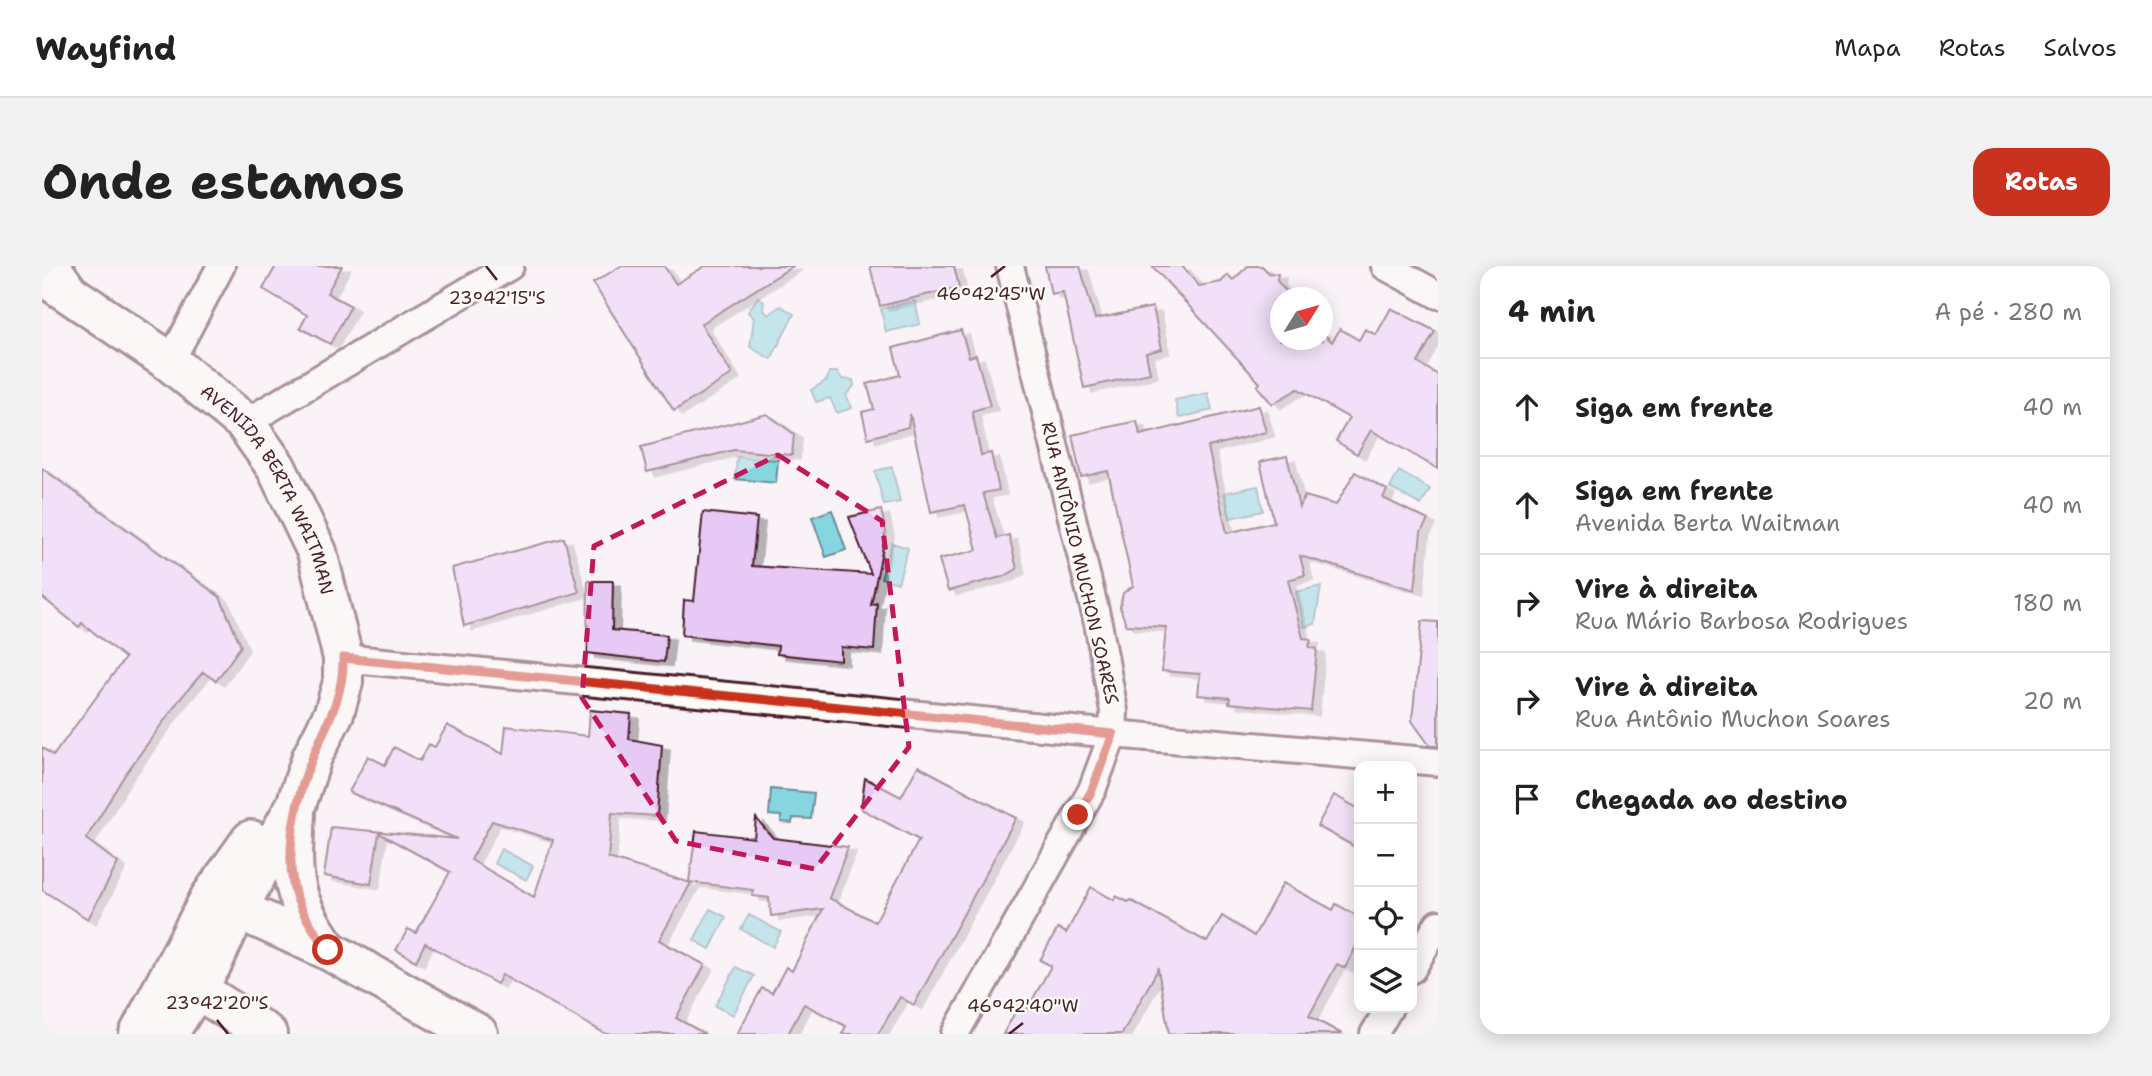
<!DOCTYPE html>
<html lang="pt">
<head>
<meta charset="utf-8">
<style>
	body { margin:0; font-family:"Shantell Sans",sans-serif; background:#f2f2f2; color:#222 }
	.controls { position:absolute; right:21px; bottom:21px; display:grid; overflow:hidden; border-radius:14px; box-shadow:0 4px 18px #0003 }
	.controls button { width:63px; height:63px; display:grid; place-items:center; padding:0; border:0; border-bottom:2px solid #e0e0e0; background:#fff; color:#222; font:35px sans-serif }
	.compass { position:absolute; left:1228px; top:21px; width:63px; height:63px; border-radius:50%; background:#fff; box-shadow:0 4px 18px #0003; rotate:53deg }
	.stop { position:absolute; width:21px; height:21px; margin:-16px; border:5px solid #c8321e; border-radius:50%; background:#fff }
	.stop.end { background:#c8321e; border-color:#fff; box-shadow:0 2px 7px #0008 }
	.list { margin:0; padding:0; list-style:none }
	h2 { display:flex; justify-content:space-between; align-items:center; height:91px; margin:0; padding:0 28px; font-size:30px }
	h2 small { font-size:23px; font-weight:400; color:#767676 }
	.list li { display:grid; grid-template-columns:46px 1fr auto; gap:21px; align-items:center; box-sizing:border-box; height:98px; padding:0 28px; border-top:2px solid #e0e0e0 }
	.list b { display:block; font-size:26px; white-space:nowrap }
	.list p { margin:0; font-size:23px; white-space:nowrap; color:#767676 }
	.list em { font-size:23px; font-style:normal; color:#767676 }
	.icon { flex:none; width:38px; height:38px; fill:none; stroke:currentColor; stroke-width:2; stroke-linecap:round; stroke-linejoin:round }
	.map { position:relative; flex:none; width:1396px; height:768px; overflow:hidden; border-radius:21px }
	header { display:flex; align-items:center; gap:42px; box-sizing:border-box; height:98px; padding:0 35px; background:#fff; border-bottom:2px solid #e0e0e0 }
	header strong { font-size:33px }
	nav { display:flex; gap:38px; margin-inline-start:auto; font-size:24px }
	.intro { display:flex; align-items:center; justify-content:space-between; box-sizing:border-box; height:168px; padding:0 42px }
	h1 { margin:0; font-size:49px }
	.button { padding:18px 32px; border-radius:21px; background:#c8321e; color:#fff; font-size:24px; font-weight:700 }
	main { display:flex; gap:42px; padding:0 42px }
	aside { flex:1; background:#fff; border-radius:21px; box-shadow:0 4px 18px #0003 }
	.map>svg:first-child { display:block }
	.water { fill:#85d6e0; stroke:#6d8d98; stroke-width:2 }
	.building { fill:#e7c9f6; stroke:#4a1f2b; stroke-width:2; fill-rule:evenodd; filter:url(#shadow) }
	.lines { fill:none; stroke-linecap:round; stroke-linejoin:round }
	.minor-casing { stroke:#4a1f2b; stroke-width:32 }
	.secondary-casing { stroke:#4a1f2b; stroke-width:44 }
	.primary-casing { stroke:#4a1f2b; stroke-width:44 }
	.minor { stroke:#fdfcf7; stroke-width:26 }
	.secondary { stroke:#fdfcf7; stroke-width:38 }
	.primary { stroke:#fdfcf7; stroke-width:38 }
	.route { stroke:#c8321e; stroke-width:9 }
	.marked { fill:none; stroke:#c2185b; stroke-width:5; stroke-dasharray:14 9; stroke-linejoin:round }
	.ticks { fill:none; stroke:#4a1f2b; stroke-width:2.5 }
	.labels { text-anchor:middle; stroke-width:5; stroke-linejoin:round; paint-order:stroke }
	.street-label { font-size:18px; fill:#4a1f2b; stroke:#fdfcf7 }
	.ticks-label { font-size:18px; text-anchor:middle; fill:#4a1f2b; stroke:#fdfcf7; stroke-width:5; stroke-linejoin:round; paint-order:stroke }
</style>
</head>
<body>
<header>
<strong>Wayfind</strong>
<nav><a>Mapa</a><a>Rotas</a><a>Salvos</a></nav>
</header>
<div class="intro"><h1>Onde estamos</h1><a class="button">Rotas</a></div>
<main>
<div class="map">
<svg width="1396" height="768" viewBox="0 0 1396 768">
	<defs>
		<filter id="shadow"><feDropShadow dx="8" dy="4.5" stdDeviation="0" flood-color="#0004"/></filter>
	</defs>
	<rect width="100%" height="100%" fill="#f9f2f7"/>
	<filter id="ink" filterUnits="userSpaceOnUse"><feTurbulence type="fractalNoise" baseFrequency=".0143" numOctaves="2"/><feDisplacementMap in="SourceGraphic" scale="14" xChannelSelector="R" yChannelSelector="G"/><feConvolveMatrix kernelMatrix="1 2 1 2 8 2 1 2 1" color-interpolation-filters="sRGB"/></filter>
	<g filter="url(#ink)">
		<g class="water">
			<polygon points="716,31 722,35 721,43 726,49 739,40 752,48 729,93 708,81 712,52 706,46"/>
			<polygon points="873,35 878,58 844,66 839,43"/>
			<polygon points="787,106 795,106 800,113 811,114 812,120 804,129 810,142 795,147 788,132 774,136 769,124 785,114"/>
			<polygon points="1166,127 1170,144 1137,152 1133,134"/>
			<polygon points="695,191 736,194 734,217 693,213"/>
			<polygon points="850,201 858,236 842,239 833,205"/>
			<polygon points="1357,205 1388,223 1379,239 1348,222"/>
			<polygon points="1216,220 1221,245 1188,252 1182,227"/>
			<polygon points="790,244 804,284 784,291 770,251"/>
			<polygon points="850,277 866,282 856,317 839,312"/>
			<polygon points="1279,320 1273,358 1262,361 1254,326"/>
			<polygon points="729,523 772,527 769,553 751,552 750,557 739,556 739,550 727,549"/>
			<polygon points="459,583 491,600 484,614 452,597"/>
			<polygon points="668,643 684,651 668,683 652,674"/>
			<polygon points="707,649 739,666 731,681 699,663"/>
			<polygon points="694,701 712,710 691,749 673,740"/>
		</g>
		<g class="building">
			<polygon points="234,0 300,0 285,27 309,40 288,78 258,62 265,49 221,23"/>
			<polygon points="579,0 622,0 634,18 663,0 751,0 659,58 690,108 632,145 551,17"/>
			<polygon points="828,0 912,0 917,21 838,40"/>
			<polygon points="1003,0 1038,0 1053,53 1111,41 1120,83 1104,87 1108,107 1042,122 1021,26 1009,28"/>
			<polygon points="1110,0 1140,0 1157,20 1179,16 1186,9 1191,14 1206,0 1220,0 1227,7 1236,8 1235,15 1250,32 1238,32 1238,74 1280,74 1280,66 1290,76 1298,63 1317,74 1323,63 1334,69 1349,42 1393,65 1376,97 1396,109 1396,203 1329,164 1315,188 1294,175 1307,152 1256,123 1230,138 1215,120 1218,117"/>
			<polygon points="919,64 927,91 934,89 948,140 930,145 939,189 949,187 957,224 941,227 955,272 967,269 975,303 963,310 906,325 897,293 935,284 923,239 889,246 868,148 866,161 826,172 820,146 832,143 825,118 858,109 851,82"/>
			<polygon points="1217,140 1224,166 1166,181 1185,267 1232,256 1218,196 1245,190 1257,241 1263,230 1294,239 1313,206 1345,224 1341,232 1386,254 1379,266 1373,324 1258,290 1263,309 1246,314 1261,372 1269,373 1267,381 1275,383 1269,445 1187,437 1188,432 1156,429 1158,408 1120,405 1124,361 1084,359 1078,341 1081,327 1091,320 1066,205 1039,211 1030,169 1095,155 1098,169"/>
			<polygon points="725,148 752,168 750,189 692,184 605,206 599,181"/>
			<polygon points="0,202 178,331 199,380 174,415 161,406 138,433 82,510 44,573 76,597 46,653 0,624 0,481 11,490 83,392 40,357 37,361 0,331"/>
			<polygon points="839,244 844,266 829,339 835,337 832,384 799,381 799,395 735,388 736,380 640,369 642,334 652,335 661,246 715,252 710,300 829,308 807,251"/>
			<polygon points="522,272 537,326 422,360 410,302"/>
			<polygon points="546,315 571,315 570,364 625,369 622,396 545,387"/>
			<polygon points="1380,355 1396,356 1396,480 1388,480 1370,455"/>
			<path d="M548,444L589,448L587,473L620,479L615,550L570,547L566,592L649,617L617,674L663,699L634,752L663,768H564L460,709L455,718L383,677L374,695L354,684L366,663L374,667L408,606L337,567L329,618L282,610L289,561L415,573L307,526L326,490L343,499L352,481L378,495L387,478L393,481L405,459L461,488L464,460L546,470ZM450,555L511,574L492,631L429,594Z"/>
			<polygon points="876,500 974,552 872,739 858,731 836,768 800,768 804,760 762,738 746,768 695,768 720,722 730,727 744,701 750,705 781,643 729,650 727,632 710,630 711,624 647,616 654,565 712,572 714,552 731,572 806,581 787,632 833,656 877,574 819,543 823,512 859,531"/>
			<polygon points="1292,529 1317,543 1317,583 1275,560"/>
			<polygon points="1241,617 1291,644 1294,638 1317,651 1317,675 1303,702 1295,698 1267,750 1300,768 1127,768 1116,703 1080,768 961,768 977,739 985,744 1009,700 998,694 1016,662 1024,667 1049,621 1072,634 1074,630 1086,636 1088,634 1165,676 1180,650 1212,670"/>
		</g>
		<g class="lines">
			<defs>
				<g id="minor">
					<polyline points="1343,0 1396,29"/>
					<polyline points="128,96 179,0"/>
					<polyline points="203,157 468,0"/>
					<polyline points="301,392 1071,468 1396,496"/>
					<polyline points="1370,703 1396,658"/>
					<polyline points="913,768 1050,524 1071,468 1072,445 1056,357 968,0"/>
					<polyline points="1332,768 1347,742"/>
				</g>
				<g id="secondary">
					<path id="s1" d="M0,9L128,96L203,157L234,201L275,286L301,392V416L292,447L270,491L254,539L196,642L170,698L126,768"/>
					<path d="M253,548C249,612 248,630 286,684"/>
					<polyline points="171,632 286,684 436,768"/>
					<polyline points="133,709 225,768"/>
					<polyline points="97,768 168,632 209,574"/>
				</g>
				<polyline id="primary" points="8,0 24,23"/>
			</defs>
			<use href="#minor" class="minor-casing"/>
			<use href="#secondary" class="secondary-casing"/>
			<use href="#primary" class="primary-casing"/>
			<use href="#minor" class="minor"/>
			<use href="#secondary" class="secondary"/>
			<use href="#primary" class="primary"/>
		</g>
	</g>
	<g class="lines" filter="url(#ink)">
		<path class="route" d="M286,684C272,664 255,642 251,618C244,580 255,528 270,493C284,458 302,431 301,392L1071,468L1050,524L1036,549"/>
	</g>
	<path d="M0 0H1396V768H0ZM736,189L840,255L867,481L773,603L634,575L540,432L552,280Z" fill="#f9f2f7" fill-opacity=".55" fill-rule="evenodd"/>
	<path class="marked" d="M736,189L840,255L867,481L773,603L634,575L540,432L552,280Z"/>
	<path class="ticks" d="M444,0L455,14M949,11L963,0M175,754L186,768M967,768L981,757"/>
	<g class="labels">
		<g class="street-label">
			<text dy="6" stroke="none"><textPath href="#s1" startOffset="320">AVENIDA BERTA WAITMAN</textPath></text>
			<text transform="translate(1038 297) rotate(77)" y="6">RUA ANTÔNIO MUCHON SOARES</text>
		</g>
	</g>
	<g class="ticks-label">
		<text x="949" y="34">46°42'45"W</text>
		<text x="455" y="38">23°42'15"S</text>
		<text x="175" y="743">23°42'20"S</text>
		<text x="981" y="746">46°42'40"W</text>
	</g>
</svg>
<div class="controls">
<button>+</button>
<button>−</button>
<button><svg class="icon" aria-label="locate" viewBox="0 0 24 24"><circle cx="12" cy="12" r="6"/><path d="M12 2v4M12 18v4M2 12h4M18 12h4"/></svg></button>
<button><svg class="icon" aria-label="layers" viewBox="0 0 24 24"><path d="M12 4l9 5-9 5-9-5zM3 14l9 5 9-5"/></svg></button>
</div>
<svg class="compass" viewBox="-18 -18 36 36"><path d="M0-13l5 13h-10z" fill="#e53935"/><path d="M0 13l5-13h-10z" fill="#767676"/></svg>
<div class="stop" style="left:286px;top:684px"></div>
<div class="stop end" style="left:1036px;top:549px"></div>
</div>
<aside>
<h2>4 min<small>A pé · 280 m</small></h2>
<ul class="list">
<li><svg class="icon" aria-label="ahead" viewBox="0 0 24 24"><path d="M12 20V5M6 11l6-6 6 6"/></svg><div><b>Siga em frente</b></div><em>40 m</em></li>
<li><svg class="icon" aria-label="ahead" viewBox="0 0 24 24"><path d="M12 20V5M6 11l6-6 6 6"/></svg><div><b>Siga em frente</b><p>Avenida Berta Waitman</p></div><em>40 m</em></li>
<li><svg class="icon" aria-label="right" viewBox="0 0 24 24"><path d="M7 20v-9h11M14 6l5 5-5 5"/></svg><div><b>Vire à direita</b><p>Rua Mário Barbosa Rodrigues</p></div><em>180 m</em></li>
<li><svg class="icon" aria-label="right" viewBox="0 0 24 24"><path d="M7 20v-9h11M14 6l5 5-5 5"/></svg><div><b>Vire à direita</b><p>Rua Antônio Muchon Soares</p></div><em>20 m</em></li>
<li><svg class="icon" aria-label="arrive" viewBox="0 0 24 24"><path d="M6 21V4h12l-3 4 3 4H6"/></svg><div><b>Chegada ao destino</b></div></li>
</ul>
</aside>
</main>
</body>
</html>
